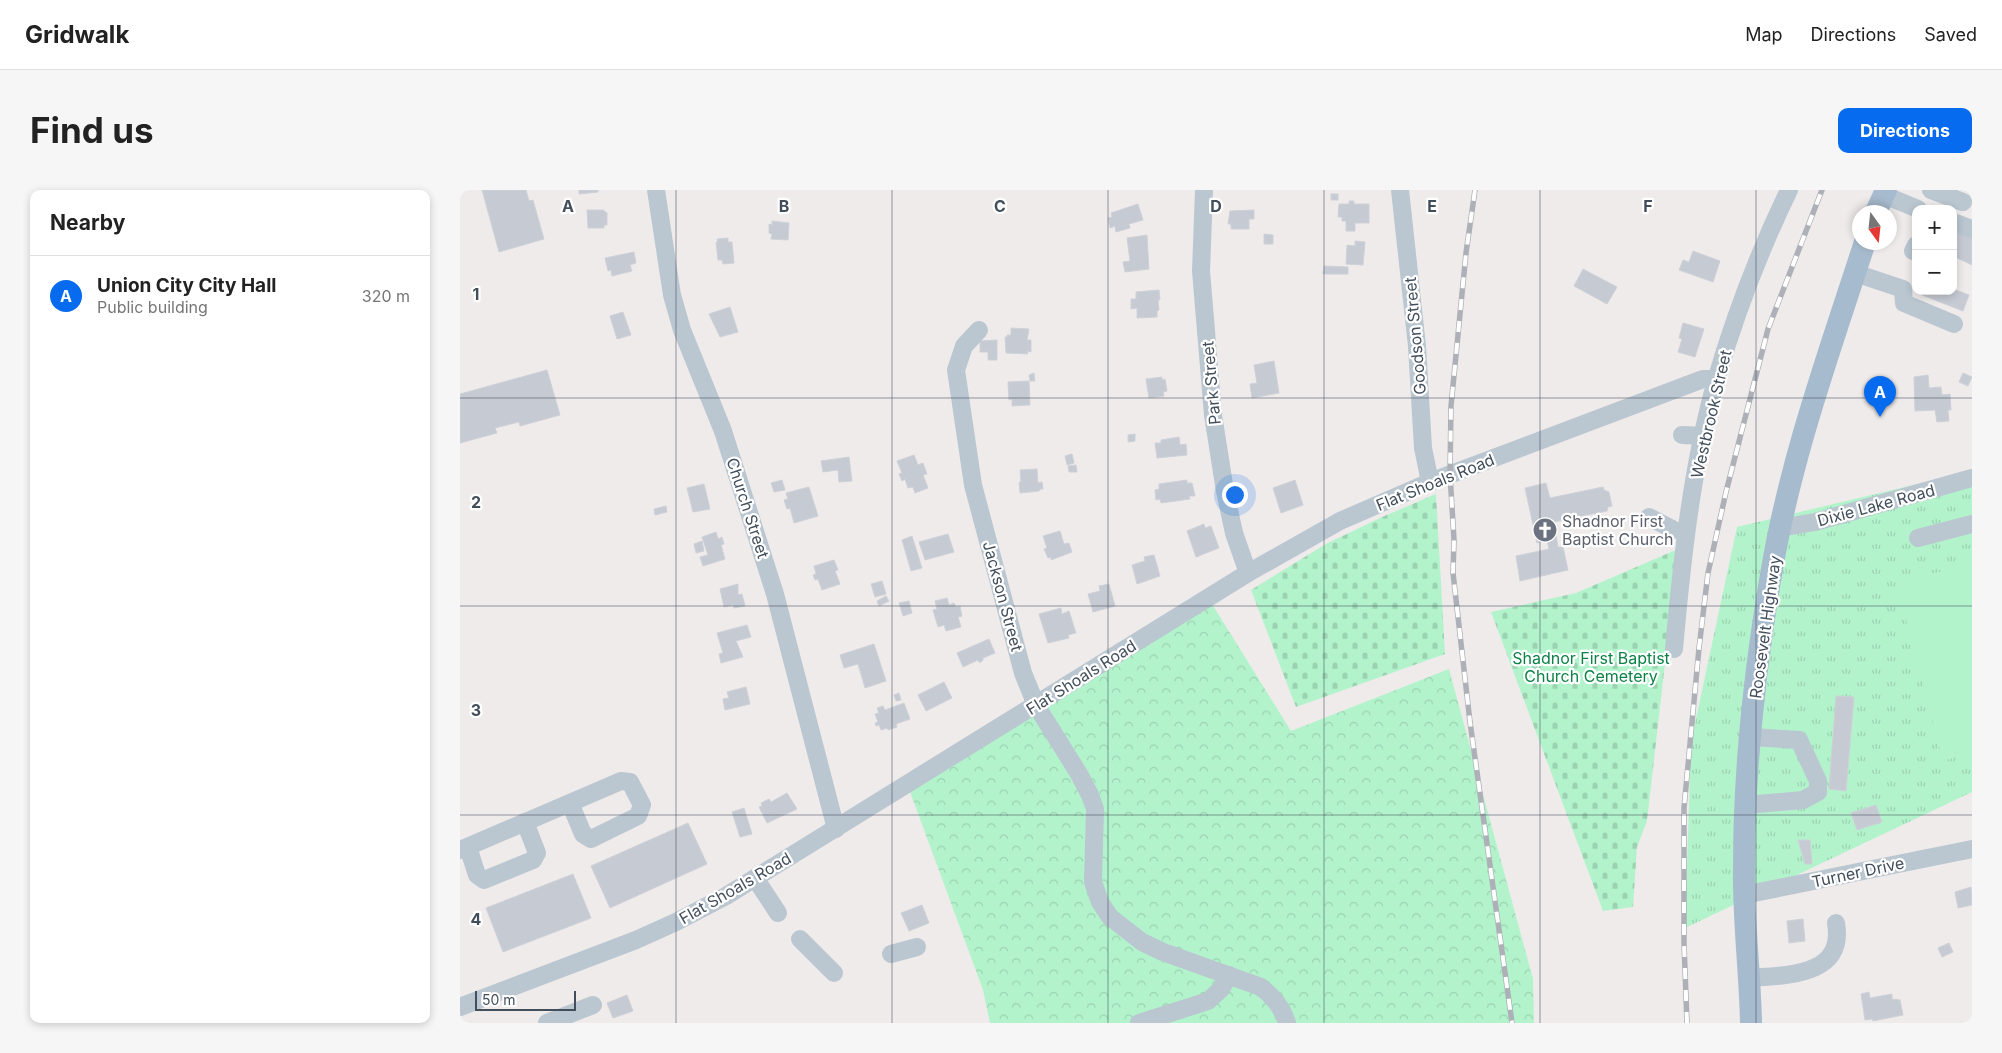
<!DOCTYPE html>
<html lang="en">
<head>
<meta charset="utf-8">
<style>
	body { margin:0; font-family:Inter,sans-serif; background:#f6f6f6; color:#222 }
	.controls { position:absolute; right:15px; top:15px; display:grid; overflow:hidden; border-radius:10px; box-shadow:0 2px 8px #0003 }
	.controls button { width:45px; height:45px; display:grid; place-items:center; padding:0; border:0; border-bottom:1px solid #e0e0e0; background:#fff; color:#222; font:25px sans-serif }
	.compass { position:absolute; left:1392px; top:15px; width:45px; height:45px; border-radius:50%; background:#fff; box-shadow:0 2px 8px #0003; rotate:165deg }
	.scale { position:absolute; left:15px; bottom:12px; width:101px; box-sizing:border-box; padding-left:5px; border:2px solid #424f5b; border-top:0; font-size:14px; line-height:18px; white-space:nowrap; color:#424f5b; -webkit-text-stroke:4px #fff; paint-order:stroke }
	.you { position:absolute; left:774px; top:304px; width:18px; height:18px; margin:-12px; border:4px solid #fff; border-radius:50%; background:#1a73e8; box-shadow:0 0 0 8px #1a73e833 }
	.badge { display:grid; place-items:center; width:32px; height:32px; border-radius:50%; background:#066bee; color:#fff; font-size:16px; font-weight:700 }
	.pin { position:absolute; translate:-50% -41px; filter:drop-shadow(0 1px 2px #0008) }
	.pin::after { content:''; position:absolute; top:26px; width:18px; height:15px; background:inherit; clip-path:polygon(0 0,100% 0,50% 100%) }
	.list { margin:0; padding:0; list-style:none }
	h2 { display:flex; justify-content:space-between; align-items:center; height:65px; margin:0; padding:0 20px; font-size:21px }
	h2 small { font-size:16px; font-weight:400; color:#767676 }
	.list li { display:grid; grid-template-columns:32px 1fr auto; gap:15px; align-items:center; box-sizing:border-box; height:80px; padding:0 20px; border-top:1px solid #e0e0e0 }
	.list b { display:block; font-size:19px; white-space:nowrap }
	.list p { margin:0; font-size:16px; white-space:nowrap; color:#767676 }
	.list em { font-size:16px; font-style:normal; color:#767676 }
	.map { position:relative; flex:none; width:1512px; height:833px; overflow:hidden; border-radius:10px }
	header { display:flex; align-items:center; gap:30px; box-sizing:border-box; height:70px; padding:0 25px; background:#fff; border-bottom:1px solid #e0e0e0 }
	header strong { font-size:24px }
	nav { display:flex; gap:28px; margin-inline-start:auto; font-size:18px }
	.intro { display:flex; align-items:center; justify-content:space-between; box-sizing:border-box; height:120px; padding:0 30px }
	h1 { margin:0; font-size:35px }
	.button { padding:12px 22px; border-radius:10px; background:#066bee; color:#fff; font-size:18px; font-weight:700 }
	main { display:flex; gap:30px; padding:0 30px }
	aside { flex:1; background:#fff; border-radius:10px; box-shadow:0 2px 8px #0003 }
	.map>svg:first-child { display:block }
	.forest { fill:url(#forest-crowns) }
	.cemetery { fill:url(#cemetery-stones) }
	.park { fill:url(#park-tufts) }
	.garden { fill:#b3f3cc }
	.building { fill:#c6cad2; stroke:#ced1d8 }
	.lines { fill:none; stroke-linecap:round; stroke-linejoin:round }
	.minor { stroke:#bac6d0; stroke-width:18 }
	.major { stroke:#a7bbce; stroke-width:22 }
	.rail-casing { stroke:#adb1b7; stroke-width:5.5 }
	.rail { stroke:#fff; stroke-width:4; stroke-dasharray:11; stroke-linecap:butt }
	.grid { fill:none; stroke:#424f5b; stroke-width:1; stroke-opacity:0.55 }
	.labels { text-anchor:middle; stroke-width:4.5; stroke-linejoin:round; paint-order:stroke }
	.street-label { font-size:16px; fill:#424f5b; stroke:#fff }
	.worship-label { font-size:16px; fill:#5b616d; stroke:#fff; text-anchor:start }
	.park-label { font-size:16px; fill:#0d8247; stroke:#fff }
	.grid-label { font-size:16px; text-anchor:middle; font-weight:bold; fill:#424f5b; stroke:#fff; stroke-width:4.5; stroke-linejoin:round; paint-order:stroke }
</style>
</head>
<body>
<header>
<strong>Gridwalk</strong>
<nav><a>Map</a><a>Directions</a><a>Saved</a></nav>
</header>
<div class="intro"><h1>Find us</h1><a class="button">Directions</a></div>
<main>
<aside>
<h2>Nearby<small></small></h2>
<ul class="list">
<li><span class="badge">A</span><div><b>Union City City Hall</b><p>Public building</p></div><em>320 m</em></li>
</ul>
</aside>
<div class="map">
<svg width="1512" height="833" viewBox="0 0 1512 833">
	<defs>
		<pattern id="forest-crowns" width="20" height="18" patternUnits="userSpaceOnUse" patternTransform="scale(1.25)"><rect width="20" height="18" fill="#b3f3cc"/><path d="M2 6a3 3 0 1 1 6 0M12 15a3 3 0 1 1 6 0" fill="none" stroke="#9bd2b1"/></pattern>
		<pattern id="cemetery-stones" width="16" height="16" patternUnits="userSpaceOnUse" patternTransform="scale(1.25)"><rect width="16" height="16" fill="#b3f3cc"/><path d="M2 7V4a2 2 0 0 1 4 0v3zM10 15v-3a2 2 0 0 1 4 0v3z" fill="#9bd2b1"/></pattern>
		<pattern id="park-tufts" width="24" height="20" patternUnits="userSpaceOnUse" patternTransform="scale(1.25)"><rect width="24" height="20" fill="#b3f3cc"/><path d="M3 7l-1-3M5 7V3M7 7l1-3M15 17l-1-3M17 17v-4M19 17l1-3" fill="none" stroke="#9bd2b1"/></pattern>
	</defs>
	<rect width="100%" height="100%" fill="#efebeb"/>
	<polygon class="forest" points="747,406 831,541 989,479 1073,789 1074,833 530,833 523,800 449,599"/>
	<g class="cemetery">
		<polygon points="976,304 985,464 836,517 791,400 866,354 922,327"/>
		<polygon points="1218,359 1187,631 1177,657 1173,717 1143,721 1031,422 1116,403"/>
	</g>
	<polygon class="park" points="1512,281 1512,602 1225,738 1231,552 1277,337"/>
	<polygon class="garden" points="1512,375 1512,562 1483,571 1438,399 1442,390"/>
	<g class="building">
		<polygon points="22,0 66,0 69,11 73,10 84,49 39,62"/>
		<polygon points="119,0 138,0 138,2 119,4"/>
		<rect x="871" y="4" width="7" height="6"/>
		<polygon points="889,11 894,11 894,14 909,14 909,33 895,33 895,41 886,41 886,31 882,31 882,27 878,27 879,14 889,14"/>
		<polygon points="678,14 683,30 669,34 670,38 656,42 655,36 650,38 648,28 652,27 651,23"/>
		<polygon points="127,20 143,20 147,23 147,35 144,35 144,38 128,38"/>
		<polygon points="794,20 794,29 789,29 789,39 771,39 771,34 768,34 770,21"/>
		<polygon points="312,31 329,33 328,50 311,49 312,44 309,43 309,34 312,35"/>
		<polygon points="1493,37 1512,45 1512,75 1497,68 1493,77"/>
		<polygon points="804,44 813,45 813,54 804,54"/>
		<polygon points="687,45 689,79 665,82 663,72 670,71 667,48"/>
		<polygon points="268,48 268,52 272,52 274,73 263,74 262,70 258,70 256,52 258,52 257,49"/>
		<polygon points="895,51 905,52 903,75 886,74 887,55 895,56"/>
		<polygon points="1233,61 1260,71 1253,92 1219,80 1223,70 1229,72"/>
		<polygon points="174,62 176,73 170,75 172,81 152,86 151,80 148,81 145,68"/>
		<polygon points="864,76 888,77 888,84 863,84"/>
		<polygon points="1123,79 1157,97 1147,114 1114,96"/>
		<polygon points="1493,99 1509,105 1503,121 1462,105 1463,101 1493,101"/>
		<polygon points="699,100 700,110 698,110 699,120 697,121 697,127 677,128 677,118 671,119 671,109 676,109 676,102"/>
		<polygon points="270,117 278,142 260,147 249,124"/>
		<polygon points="163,122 171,145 157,149 150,126"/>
		<polygon points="1223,133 1244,139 1235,167 1218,162 1222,149 1219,148"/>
		<polygon points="551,138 569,139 567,150 571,150 571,162 567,161 568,164 546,163 545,147 547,147 547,145 551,145"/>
		<polygon points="537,150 537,170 528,170 528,162 520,162 520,151"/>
		<polygon points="814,171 819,203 792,208 790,194 797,193 794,175"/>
		<polygon points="87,180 100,225 60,236 59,232 35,238 37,243 0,253 0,204"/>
		<polygon points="574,183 575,191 570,191 569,185"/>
		<polygon points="1503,183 1512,187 1508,196 1499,192"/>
		<polygon points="1468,185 1469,198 1481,197 1482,205 1490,204 1491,220 1488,220 1489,231 1477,232 1475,220 1455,221 1454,187"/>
		<polygon points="702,187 702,190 705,189 707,201 703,202 704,206 689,208 686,189"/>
		<polygon points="569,191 570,215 552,216 552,209 549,210 548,192"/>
		<polygon points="675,244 675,251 668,252 668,245"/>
		<polygon points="719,247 720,255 726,254 727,265 697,268 695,253 701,253 701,250"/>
		<polygon points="612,264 614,273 607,275 605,266"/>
		<polygon points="454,265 458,275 463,273 467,284 463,285 468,298 455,303 453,297 448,298 445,289 442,291 439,284 442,283 437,271"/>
		<polygon points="389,267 392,291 379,292 378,280 363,282 361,271"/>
		<polygon points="616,275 617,282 609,282 608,276"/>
		<polygon points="577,279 578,293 582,292 583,299 580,299 579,301 560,303 559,292 561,292 560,280"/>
		<polygon points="322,290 325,300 314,302 311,293"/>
		<polygon points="727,290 727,293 732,293 735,306 729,306 730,309 701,313 700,309 696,310 695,300 699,299 699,294"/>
		<polygon points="835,290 843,315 821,323 813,298"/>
		<polygon points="1086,293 1090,308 1143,297 1144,300 1149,302 1152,316 1148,317 1147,321 1094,332 1098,357 1103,357 1108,380 1060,391 1056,366 1089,359 1087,350 1077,353 1065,298"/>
		<polygon points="244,294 250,319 233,322 227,298"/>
		<polygon points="349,297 358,326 334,333 330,318 327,319 324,310 328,309 326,303"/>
		<polygon points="206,316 207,322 195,325 194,319"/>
		<polygon points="744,334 745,338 751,336 759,358 736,367 727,341"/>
		<polygon points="600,341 604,354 609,353 612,362 591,370 591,367 588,368 584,359 587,358 583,346"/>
		<polygon points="256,342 258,349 262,347 264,354 261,355 265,369 243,376 240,367 248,365 242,347"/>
		<polygon points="488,344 494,362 465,370 459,352"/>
		<polygon points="452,346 462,378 451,381 442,350"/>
		<polygon points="242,351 244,361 236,363 234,354"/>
		<polygon points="694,365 700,386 677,394 672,375 685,371 684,367"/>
		<polygon points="374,370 378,380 375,381 380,394 362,400 358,389 355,390 353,385 356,384 354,376"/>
		<polygon points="422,391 426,404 415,407 411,394"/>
		<polygon points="278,394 278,405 282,404 285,416 274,418 273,415 264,417 260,399"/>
		<polygon points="649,394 655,416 633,422 628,404 640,401 639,396"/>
		<polygon points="426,406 429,411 419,416 417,411"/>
		<polygon points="487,408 489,415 494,413 496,417 500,416 502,426 498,427 501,437 486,441 484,435 478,437 473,420 477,419 475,411"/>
		<polygon points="449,411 452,423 443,426 439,413"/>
		<polygon points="601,418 602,424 609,421 616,443 608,445 609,448 588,453 579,424"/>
		<polygon points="287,435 291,447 276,451 283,467 261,473 259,464 263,463 257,443"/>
		<polygon points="529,449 535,463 523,468 523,470 520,473 518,470 503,477 497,463"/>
		<polygon points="414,454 426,491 405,498 398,474 384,478 380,465"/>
		<polygon points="484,492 492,508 466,521 458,505"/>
		<polygon points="286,497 290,514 265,520 263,509 269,508 267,502"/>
		<polygon points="439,503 441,510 436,511 434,505"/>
		<polygon points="1376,506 1394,507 1386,601 1369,599"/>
		<polygon points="444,513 450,529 436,534 437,537 428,540 427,538 421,540 419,535 416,536 415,533 418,532 415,524 419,523 417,518 423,516 425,520"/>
		<polygon points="327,603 337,619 307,633 299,617 302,616 301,613 309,609 311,612"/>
		<polygon points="1416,615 1422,632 1397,640 1391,623"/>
		<polygon points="284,618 292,644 280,647 272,622"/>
		<polygon points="228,633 247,674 150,718 131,676"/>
		<polygon points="1338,650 1350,650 1352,674 1345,674"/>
		<polygon points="113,684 131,728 43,762 26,718"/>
		<polygon points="1511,697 1512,715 1498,718 1495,702"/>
		<polygon points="462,715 469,733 449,741 441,723"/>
		<polygon points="1343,729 1345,751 1329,753 1327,731"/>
		<polygon points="1489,753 1493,762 1482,767 1478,758"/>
		<polygon points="1409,802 1410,808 1432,804 1432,809 1440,810 1443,825 1413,831 1412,829 1405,830 1401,804"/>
		<polygon points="167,805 173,821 153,828 147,813"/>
	</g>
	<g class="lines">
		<g class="minor">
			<polyline points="196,0 212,105 222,140 263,241 315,404 376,639"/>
			<polyline points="744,0 741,81 753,225 765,301 774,343 788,383"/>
			<polyline points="940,0 957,156 963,258 970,292"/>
			<polyline points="1471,0 1503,12"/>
			<polyline points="1424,5 1458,19"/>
			<polyline points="1493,32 1512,39"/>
			<polyline points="1453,61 1456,55"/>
			<polyline points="1395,83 1443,99 1444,113 1494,134"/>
			<path d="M519,140L504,156L496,180L513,295L563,483L576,515L619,584L630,605L635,619L633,692L640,712L650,727L682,752L703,762L801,797C814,808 822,817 827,833"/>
			<polyline points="1222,245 1244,246"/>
			<polyline points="1189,327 1214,340"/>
			<polyline points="1320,338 1355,332 1512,288"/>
			<polyline points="1458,348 1512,334"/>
			<path d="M1214,459C1222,369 1232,275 1257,187C1276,122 1300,60 1329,0"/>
			<polyline points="1286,615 1343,610 1358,602 1358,591 1339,550 1291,547"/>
			<polyline points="8,657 17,685 24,690 73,670 77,663 65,632"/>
			<polyline points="0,660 161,591 170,592 182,615 178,626 131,649 123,644 110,613"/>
			<polyline points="295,688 318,723"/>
			<polyline points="1284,705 1512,659"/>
			<polyline points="340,749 374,783"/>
			<polyline points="431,764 457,757"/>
			<path d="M1290,788C1328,785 1385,786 1376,733"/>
			<polyline points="0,817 176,750 216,732 266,706 788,383 880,331 970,292 1243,189 1257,189"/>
			<polyline points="87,833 133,815"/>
			<polyline points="679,833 748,811 761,799 769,785"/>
		</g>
		<g class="major">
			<polyline points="1416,22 1426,0"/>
			<path d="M1291,833C1290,781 1283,729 1284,677C1284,578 1295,477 1312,379C1331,267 1370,160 1405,52"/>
		</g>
		<defs>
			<g id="rail">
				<polyline points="1015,0 1006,63 991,216 990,284 994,350 993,383 1010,532 1052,833"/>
				<polyline points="1227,833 1224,753 1224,618 1239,458 1248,383 1266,302 1308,139 1362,0"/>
			</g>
		</defs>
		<use href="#rail" class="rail-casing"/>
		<use href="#rail" class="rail"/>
	</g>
	<path class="grid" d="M216,0V833M432,0V833M648,0V833M864,0V833M1080,0V833M1296,0V833M0,208H1512M0,416H1512M0,625H1512"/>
	<defs>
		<symbol id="church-disc" viewBox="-11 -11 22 22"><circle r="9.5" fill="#6b7280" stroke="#fff"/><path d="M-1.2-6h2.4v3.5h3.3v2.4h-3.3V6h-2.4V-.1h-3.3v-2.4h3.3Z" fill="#fff"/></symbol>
	</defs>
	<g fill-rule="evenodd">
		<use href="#church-disc" x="1071" y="326" width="28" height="28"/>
	</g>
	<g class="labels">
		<g class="street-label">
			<text transform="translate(955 146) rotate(-95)" y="6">Goodson Street</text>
			<text transform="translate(751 193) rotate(-95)" y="6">Park Street</text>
			<text transform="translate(1251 224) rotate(-77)" y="6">Westbrook Street</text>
			<text transform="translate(975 292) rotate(-22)" y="6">Flat Shoals Road</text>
			<text transform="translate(1416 315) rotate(-15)" y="6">Dixie Lake Road</text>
			<text transform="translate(288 318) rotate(72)" y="6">Church Street</text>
			<text transform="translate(543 406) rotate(75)" y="6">Jackson Street</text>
			<text transform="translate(1305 437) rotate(-82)" y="6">Roosevelt Highway</text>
			<text transform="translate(621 487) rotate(-32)" y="6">Flat Shoals Road</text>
			<text transform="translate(1398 682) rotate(-12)" y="6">Turner Drive</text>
			<text transform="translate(275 698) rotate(-30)" y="6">Flat Shoals Road</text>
		</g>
		<g class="worship-label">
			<text x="1102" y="337">Shadnor First<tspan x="1102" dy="18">Baptist Church</tspan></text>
		</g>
		<g class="park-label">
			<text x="1131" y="474">Shadnor First Baptist<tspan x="1131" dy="18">Church Cemetery</tspan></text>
		</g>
	</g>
	<g class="grid-label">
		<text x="108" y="22">A</text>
		<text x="324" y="22">B</text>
		<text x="540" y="22">C</text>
		<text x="756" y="22">D</text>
		<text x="972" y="22">E</text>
		<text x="1188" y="22">F</text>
		<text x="16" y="110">1</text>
		<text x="16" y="318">2</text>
		<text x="16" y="526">3</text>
		<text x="16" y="735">4</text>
	</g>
</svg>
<div class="controls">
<button>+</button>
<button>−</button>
</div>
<svg class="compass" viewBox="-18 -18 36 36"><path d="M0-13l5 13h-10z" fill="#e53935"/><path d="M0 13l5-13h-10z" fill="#767676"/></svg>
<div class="scale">50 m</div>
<div class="you"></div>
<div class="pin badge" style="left:1420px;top:227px">A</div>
</div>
</main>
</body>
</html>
